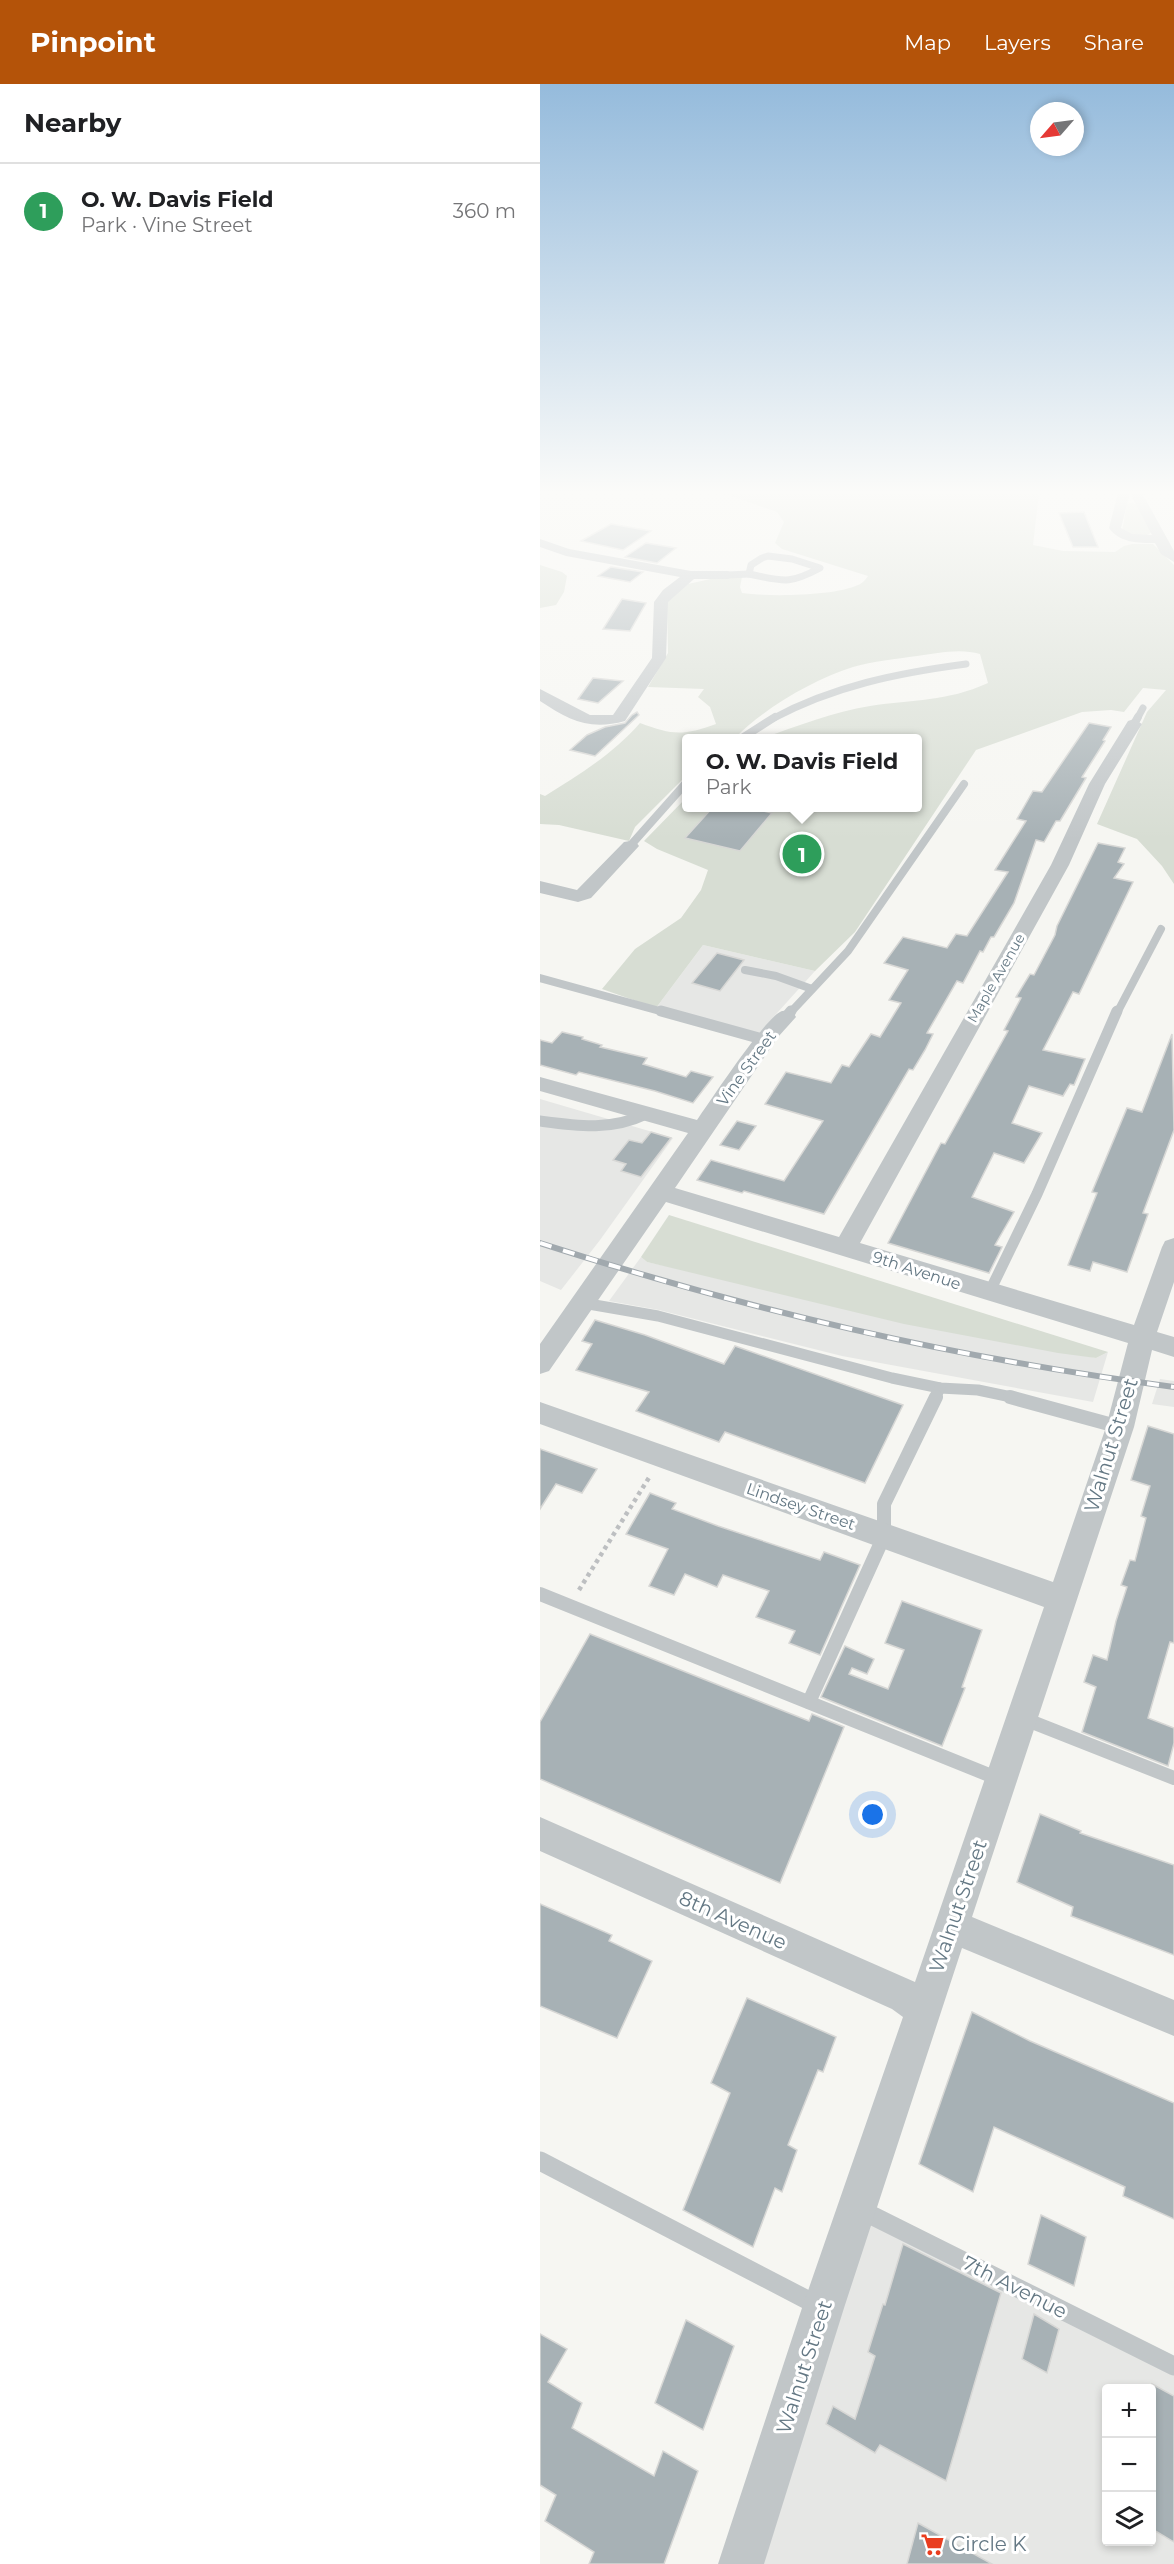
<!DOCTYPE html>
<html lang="en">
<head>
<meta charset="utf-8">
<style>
	body { margin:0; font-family:Montserrat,sans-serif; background:#f2f2f2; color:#202124 }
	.controls { position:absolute; right:18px; bottom:18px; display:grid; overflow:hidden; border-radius:6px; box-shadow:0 3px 9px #0003 }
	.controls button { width:54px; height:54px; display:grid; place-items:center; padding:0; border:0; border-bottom:2px solid #e0e0e0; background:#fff; color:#202124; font:30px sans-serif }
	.compass { position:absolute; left:490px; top:18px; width:54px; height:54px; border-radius:50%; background:#fff; box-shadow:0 3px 9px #0003; rotate:242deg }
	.you { position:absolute; left:333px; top:1731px; width:21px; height:21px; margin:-15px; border:4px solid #fff; border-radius:50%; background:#1a73e8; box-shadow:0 0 0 9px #1a73e833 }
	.badge { display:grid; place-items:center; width:39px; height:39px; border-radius:50%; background:#b45309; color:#fff; font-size:20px; font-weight:700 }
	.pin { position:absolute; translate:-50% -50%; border:3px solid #fff; box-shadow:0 2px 6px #0006 }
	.popup { position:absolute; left:142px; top:650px; width:240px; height:78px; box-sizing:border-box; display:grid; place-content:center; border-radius:6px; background:#fff; filter:drop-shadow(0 2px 4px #0005); font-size:20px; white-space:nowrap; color:#757577 }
	.popup b { font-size:22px; color:#202124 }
	.popup::after { content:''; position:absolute; left:50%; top:100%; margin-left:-12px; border:12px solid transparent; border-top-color:#fff }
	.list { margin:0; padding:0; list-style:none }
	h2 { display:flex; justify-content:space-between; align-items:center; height:78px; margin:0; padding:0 24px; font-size:26px }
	h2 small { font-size:20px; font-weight:400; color:#757577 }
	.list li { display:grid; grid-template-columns:39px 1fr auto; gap:18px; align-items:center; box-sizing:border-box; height:96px; padding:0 24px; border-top:2px solid #e0e0e0 }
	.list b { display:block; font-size:22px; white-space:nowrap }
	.list p { margin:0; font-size:20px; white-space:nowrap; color:#757577 }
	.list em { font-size:20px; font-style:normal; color:#757577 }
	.icon { flex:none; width:33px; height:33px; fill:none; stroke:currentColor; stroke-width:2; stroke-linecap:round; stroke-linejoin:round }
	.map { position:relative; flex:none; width:634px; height:2480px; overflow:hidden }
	header { display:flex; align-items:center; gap:36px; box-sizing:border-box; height:84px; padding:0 30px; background:#b45309; color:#fff }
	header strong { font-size:28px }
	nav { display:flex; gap:33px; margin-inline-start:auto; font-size:21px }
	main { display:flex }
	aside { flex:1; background:#fff }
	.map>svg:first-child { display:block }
	.built { fill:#e6e7e5; fill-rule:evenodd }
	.green { fill:#d7ddd3 }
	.building { fill:#a7b1b5; stroke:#d7d7d5; stroke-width:1.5 }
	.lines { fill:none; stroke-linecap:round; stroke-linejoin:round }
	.path { stroke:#bdbfc1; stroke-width:4.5; stroke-dasharray:4 4; stroke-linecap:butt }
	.service-far4 { stroke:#c1c6c8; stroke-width:7 }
	.service-far3 { stroke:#c1c6c8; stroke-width:8 }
	.service-far2 { stroke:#c1c6c8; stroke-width:11 }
	.service-far1 { stroke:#c1c6c8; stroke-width:14 }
	.service { stroke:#c1c6c8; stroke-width:19 }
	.minor { fill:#c1c6c8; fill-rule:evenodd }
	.rail-casing { stroke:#a1a9ae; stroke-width:6 }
	.rail { stroke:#fff; stroke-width:4; stroke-dasharray:12; stroke-linecap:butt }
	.labels { text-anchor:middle; stroke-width:6; stroke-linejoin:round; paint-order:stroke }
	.far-street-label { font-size:14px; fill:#647884; stroke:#fff }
	.street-label { font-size:16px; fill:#647884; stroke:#fff }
	.near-street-label { font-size:20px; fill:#647884; stroke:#fff }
	.near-poi-label { font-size:20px; fill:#647884; stroke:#fff; text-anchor:start }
</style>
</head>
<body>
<header>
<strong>Pinpoint</strong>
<nav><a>Map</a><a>Layers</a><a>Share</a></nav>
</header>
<main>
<aside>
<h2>Nearby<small></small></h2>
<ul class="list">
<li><span class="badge" style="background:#2e9e5b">1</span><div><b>O. W. Davis Field</b><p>Park · Vine Street</p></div><em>360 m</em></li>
</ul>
</aside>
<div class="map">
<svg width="634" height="2480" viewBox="0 0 634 2480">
	<rect width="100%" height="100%" fill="#f6f6f2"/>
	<g class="built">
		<polygon points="163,861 275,887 219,949 116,924"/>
		<polygon points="0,1015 133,1054 60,1156 21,1206 0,1197"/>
		<polygon points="101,1173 107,1178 556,1274 568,1268 553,1318 302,1272 119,1226 69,1217"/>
		<polygon points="620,1295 634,1297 634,1323 612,1320"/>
		<path d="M317,2124L634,2282V2480H201ZM566,2304H612V2458H566Z"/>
	</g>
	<g class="green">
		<path d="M183,409H499L493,461L523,467L575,468L584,462L592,460H613L634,481V800L622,782L597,755L557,740L607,628L626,606L603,604L584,628L571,626L542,628L436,666L315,848L275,887L163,861L116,924L62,905L95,865L141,834L161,806L168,786L117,765L104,757L146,714V724H378V654H223C257,642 294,628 330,622C374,615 406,618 448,599L440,570C421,564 397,569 377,572C356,575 333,577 313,583C274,595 223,625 195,654H146V692L95,743L89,757L19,741L0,740V710L5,712C39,691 74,669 100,639C132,651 143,652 176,640L170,623L158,613L164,605L108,603L128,569L127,517L148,500L175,494L202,493L200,503L202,509C228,513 295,512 318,501C322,500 326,495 328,492L242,465L235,459L244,438L237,428Z"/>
		<path d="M592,419L597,420L612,448C603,456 592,450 582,447L587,420Z"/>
		<polygon points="0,481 22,488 27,492 24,508 16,521 0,524"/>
		<polygon points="129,1131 568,1268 556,1274 518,1269 364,1240 107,1178 101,1173"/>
	</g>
	<g class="building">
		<polygon points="544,428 558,463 533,463 519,429"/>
		<polygon points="71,440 111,447 83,466 41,457"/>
		<polygon points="106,459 136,464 117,479 85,473"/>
		<polygon points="71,483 103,488 90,498 58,492"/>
		<polygon points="82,515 106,519 90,547 63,545"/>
		<polygon points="53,594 83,597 58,619 38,615"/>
		<polygon points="97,628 99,631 55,672 30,666 47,651 65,643 85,639 92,631"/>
		<polygon points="549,639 571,643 563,656 565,657 542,693 546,694 520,737 516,737 504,758 496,756 474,819 454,853 451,853 443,868 440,867 423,899 417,897 387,949 393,950 385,966 373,986 369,985 284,1130 204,1107 202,1109 157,1096 171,1076 244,1097 283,1037 225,1020 246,988 291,999 302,981 309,983 331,950 340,953 361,919 349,916 368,886 344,879 363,853 407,864 416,850 427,852 468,788 455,786 486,737 477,735 493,707 502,708"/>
		<polygon points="173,723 205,723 232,729 200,767 145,754"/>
		<polygon points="558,759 585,764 578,778 584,780 574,794 593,798 539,910 533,908 503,966 545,975 534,1001 530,1000 523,1012 489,1002 472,1039 502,1049 484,1079 454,1069 432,1113 474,1128 455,1161 462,1163 449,1189 348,1159 401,1059 405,1060 468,947 464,946 481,914 476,913 490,890 494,891 515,851 517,842"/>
		<polygon points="177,869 204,876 180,907 152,899"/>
		<polygon points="22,948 43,953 42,955 62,961 60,963 107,974 103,980 146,993 151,987 173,993 153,1019 115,1007 39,988 36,991 0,981 0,956 12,959"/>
		<polygon points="632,950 634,1046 603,1129 608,1130 587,1188 553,1178 550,1187 528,1181 557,1109 552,1108 587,1024 602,1028"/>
		<polygon points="197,1037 216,1042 199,1066 180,1061"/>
		<polygon points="111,1048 131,1054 101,1093 81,1087 86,1080 73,1076 89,1056 102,1059"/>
		<polygon points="55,1236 105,1251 184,1280 195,1262 363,1321 325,1399 185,1348 179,1358 96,1327 109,1308 36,1286 52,1260 42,1257"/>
		<polygon points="608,1342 634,1350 634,1559 630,1558 608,1634 634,1644 634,1659 628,1682 542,1648 556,1603 544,1598 553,1571 567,1576 576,1537 587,1503 581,1501 590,1476 595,1477 606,1434 601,1432 610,1402 591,1396"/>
		<polygon points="0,1365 57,1385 42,1409 16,1400 0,1425"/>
		<polygon points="110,1409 136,1419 132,1425 178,1442 280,1476 284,1468 320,1481 280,1571 249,1559 255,1547 216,1533 229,1507 183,1491 177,1503 145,1490 134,1511 109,1502 128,1465 86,1450"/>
		<polygon points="362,1517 442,1546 422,1603 425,1604 402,1662 281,1613 305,1562 334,1575 327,1590 312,1584 309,1590 348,1605 364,1566 345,1559"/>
		<polygon points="50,1550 269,1637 272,1630 304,1643 240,1799 0,1695 0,1638"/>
		<polygon points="500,1730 541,1747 540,1749 634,1781 634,1871 531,1832 533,1823 477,1798"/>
		<polygon points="0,1820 72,1851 69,1857 112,1877 77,1954 0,1922"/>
		<polygon points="207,1914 296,1953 283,1988 278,1986 248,2061 257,2066 242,2108 235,2104 213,2163 143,2126 190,2009 171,1999"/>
		<polygon points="432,1928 490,1957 634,2019 634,2135 583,2112 585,2103 454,2043 433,2108 379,2080"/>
		<polygon points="501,2131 546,2153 534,2202 488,2180"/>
		<polygon points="363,2160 461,2209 406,2397 340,2361 335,2369 286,2340 293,2322 315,2335 335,2272 328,2268 343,2220 345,2221"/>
		<polygon points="494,2230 519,2245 507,2289 482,2275"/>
		<polygon points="146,2236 194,2262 163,2346 115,2319"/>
		<polygon points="0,2250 27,2265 8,2298 42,2319 32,2344 114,2392 123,2367 158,2387 124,2480 49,2480 54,2468 5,2437 16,2411 0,2401"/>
		<polygon points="612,2300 634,2312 634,2458 612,2445"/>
		<polygon points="378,2439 452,2480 367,2480"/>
	</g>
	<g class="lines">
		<polyline class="path" points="39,1506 110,1392"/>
		<g class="service-far4">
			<path d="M228,472L252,475L280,484C248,501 244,497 209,490L211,481L222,474Z"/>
			<polyline points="188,491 209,490"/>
			<path d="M232,635C293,602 358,589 426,580"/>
			<polyline points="597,635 603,624"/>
		</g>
		<g class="service-far3">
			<polyline points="594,640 598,633"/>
			<polyline points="202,654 235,633"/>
			<polyline points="90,762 146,699"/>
			<polyline points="205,886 236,892 272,905"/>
			<polyline points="0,894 127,929"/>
			<polyline points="250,929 308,867 424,700"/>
			<polyline points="577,929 621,845"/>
		</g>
		<g class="service-far2">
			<polyline points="121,927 226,956"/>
			<polyline points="246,933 251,927"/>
			<path d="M0,1037C38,1042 71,1047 106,1030"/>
			<polyline points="449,1209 497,1110 577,927"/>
			<polyline points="43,1219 118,1232 352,1294 400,1304 438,1306 476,1314"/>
			<polyline points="395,1314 400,1304"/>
		</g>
		<g class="service-far1">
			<polyline points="470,1313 580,1343"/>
			<polyline points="0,1510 459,1695"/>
			<polyline points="269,1618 344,1452 344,1420 396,1313"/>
			<polyline points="482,1634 634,1694"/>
		</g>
		<g class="service">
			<polyline points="0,2077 279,2222"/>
			<polyline points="321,2126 634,2282"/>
		</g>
		<g class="minor">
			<path d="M578,409H590L581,444L592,450L612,451L590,409H602L634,467V478L621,470L615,459C598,459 580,459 569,444Z"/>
			<path d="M0,455L29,465L151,487H188L195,491L188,495H154L128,518L126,574L85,637C49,647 29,636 0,617V605L50,631H73L112,574L114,518L123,506L140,493L26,472L0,463Z"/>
			<path d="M594,635L602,640L565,700L529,781L320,1159L594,1241L622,1163L625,1157L634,1154V1198L617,1248L634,1253V1273L612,1266L594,1343L432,1833L634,1916V1952L422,1864L304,2224L224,2480H178L262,2224L363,1933L352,1925L0,1767V1733L375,1898L504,1523L0,1340V1318L513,1498L566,1343L588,1259L126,1118L9,1287L0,1290V1260L148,1049L0,1007V993L157,1036C171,1016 223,937 240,928C244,926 249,927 253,928L256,933L238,953L135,1104L299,1153L511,781L549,700L588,637Z"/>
			<polygon points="90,757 96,758 99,762 51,814 38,818 0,809 0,797 37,806 84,758"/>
		</g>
		<defs>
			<path id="rail" d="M0,1159C211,1227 414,1274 634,1303"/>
		</defs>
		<use href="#rail" class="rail-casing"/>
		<use href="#rail" class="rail"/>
	</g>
	<linearGradient id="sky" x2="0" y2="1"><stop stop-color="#95bbdc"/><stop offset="0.54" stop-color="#fbfbf9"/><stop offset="1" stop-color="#fbfbf9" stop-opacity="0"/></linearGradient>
	<rect width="634" height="756" fill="url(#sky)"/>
	<defs>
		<symbol id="supermarket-bare" viewBox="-9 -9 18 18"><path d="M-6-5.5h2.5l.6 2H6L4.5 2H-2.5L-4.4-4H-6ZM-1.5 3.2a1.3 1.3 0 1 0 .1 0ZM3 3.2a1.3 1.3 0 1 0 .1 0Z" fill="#e93d1f" stroke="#fff" stroke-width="2.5" paint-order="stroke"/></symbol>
	</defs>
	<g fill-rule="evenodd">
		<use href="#supermarket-bare" x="376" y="2444" width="33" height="33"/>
	</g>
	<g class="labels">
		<g class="far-street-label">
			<text transform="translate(456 894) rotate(-60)" y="5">Maple Avenue</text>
		</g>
		<g class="street-label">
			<text transform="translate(206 984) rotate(-54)" y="6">Vine Street</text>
			<text transform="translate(377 1186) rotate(18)" y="6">9th Avenue</text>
			<text transform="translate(261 1422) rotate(19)" y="6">Lindsey Street</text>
		</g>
		<g class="near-street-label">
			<text transform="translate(571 1361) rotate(-73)" y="7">Walnut Street</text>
			<text transform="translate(418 1822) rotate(-71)" y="7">Walnut Street</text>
			<text transform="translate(193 1836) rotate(24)" y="7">8th Avenue</text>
			<text transform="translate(475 2203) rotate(27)" y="7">7th Avenue</text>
			<text transform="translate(264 2283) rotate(-72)" y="7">Walnut Street</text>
		</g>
		<g class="near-poi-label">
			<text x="411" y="2467">Circle K</text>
		</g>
	</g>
</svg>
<div class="controls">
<button>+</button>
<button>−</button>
<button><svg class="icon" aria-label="layers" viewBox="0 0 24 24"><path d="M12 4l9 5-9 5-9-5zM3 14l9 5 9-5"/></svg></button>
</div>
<svg class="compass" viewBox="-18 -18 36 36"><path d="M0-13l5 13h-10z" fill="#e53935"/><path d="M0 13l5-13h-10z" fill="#757577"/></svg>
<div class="you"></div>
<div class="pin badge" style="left:262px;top:770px;background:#2e9e5b">1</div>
<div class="popup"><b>O. W. Davis Field</b>Park</div>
</div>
</main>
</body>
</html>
